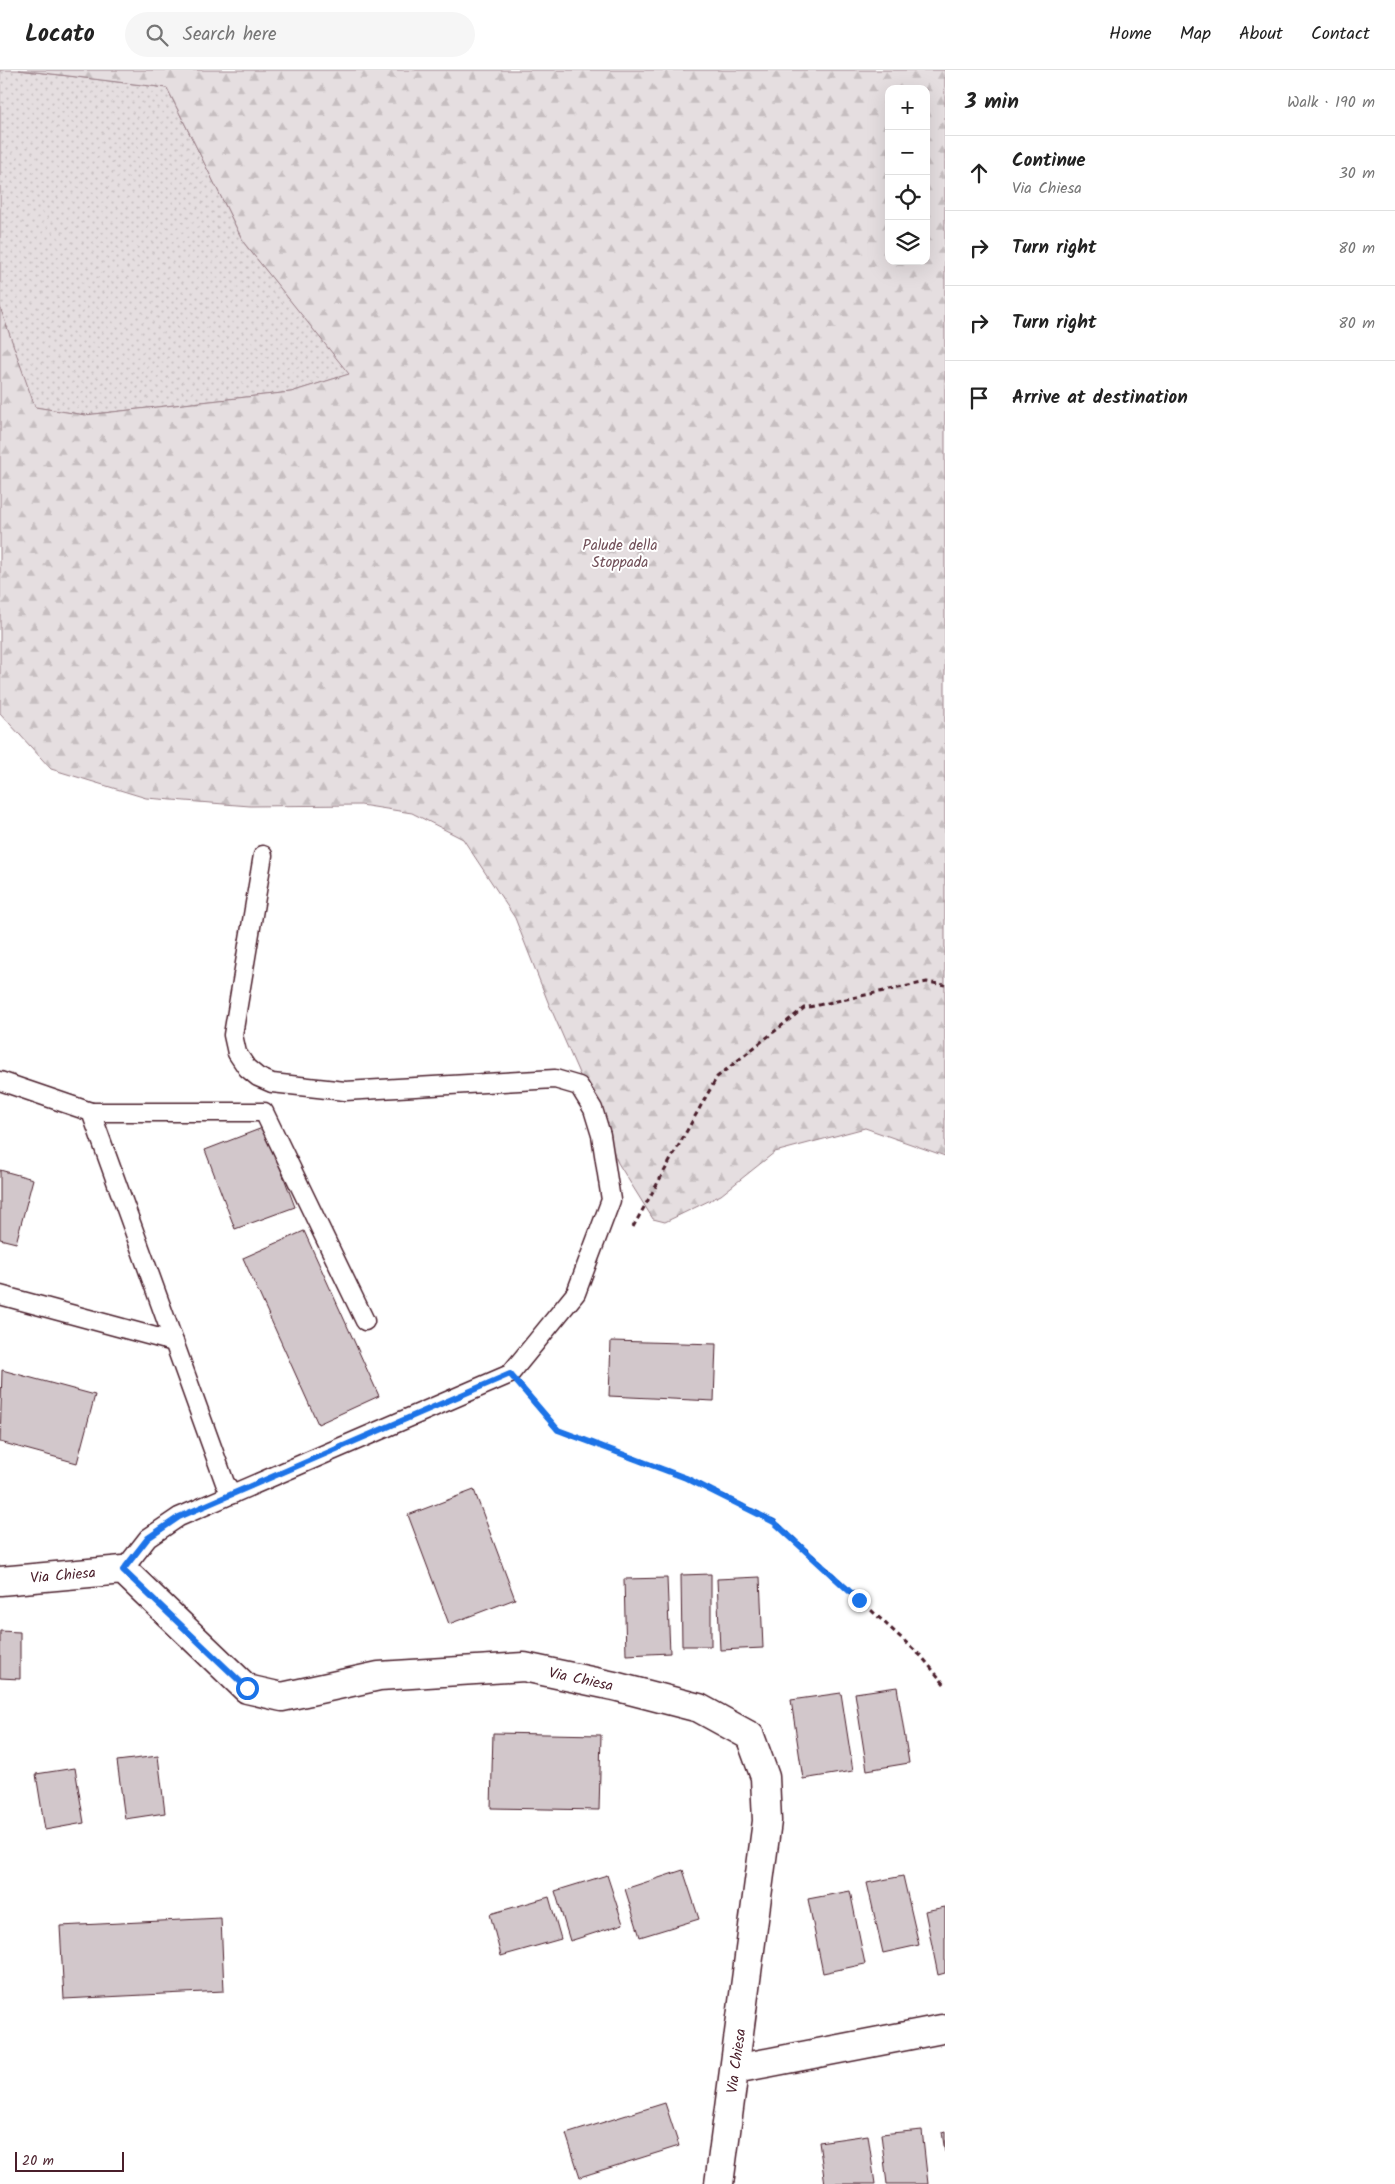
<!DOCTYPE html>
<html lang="en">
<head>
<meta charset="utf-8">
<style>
	body { margin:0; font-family:Kalam,sans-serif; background:#f6f6f6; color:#222 }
	.controls { position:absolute; right:15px; top:15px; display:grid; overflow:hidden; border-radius:10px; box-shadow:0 5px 20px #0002 }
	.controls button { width:45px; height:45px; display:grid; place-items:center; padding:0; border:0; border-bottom:1px solid #e0e0e0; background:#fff; color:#222; font:25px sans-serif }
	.scale { position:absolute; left:15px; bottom:12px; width:109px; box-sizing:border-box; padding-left:5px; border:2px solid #4a1f2b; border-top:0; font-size:14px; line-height:18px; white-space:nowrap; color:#4a1f2b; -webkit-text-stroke:4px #fff; paint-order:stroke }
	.stop { position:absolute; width:15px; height:15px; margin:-11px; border:4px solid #1a73e8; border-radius:50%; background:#fff }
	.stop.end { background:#1a73e8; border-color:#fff; box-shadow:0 1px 5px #0008 }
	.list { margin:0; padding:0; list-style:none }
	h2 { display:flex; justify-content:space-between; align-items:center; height:65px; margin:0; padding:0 20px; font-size:21px }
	h2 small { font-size:16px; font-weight:400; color:#767676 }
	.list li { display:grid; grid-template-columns:32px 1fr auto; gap:15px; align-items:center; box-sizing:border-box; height:75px; padding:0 20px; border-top:1px solid #e0e0e0 }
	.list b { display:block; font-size:19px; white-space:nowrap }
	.list p { margin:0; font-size:16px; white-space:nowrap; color:#767676 }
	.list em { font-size:16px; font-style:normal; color:#767676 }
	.icon { flex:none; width:28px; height:28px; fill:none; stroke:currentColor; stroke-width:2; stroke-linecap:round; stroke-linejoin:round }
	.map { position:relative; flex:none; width:945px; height:2114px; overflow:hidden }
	header { display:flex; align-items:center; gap:30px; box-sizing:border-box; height:70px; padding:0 25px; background:#fff; border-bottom:1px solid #e0e0e0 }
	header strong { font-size:24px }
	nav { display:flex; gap:28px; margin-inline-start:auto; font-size:18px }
	.search { width:350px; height:45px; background:#f6f6f6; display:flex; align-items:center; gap:12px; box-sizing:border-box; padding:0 18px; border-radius:28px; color:#767676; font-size:19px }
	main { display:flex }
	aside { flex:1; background:#fff }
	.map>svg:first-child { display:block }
	.grass { fill:url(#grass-dots); stroke:#987e86 }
	.forest { fill:url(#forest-firs); stroke:#987e86; fill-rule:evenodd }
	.building { fill:#d2c7cb; stroke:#4a1f2b }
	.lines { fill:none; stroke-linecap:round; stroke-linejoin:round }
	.service-casing { stroke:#4a1f2b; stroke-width:21 }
	.minor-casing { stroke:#4a1f2b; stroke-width:31 }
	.path { stroke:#4a1f2b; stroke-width:3; stroke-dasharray:5 4; stroke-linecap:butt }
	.service { stroke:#fff; stroke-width:18 }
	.minor { stroke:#fff; stroke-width:28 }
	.route { stroke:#1a73e8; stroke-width:6 }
	.labels { text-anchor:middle; stroke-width:4; stroke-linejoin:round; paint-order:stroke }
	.park-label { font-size:15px; fill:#714f58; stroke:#fff }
	.street-label { font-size:15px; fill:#4a1f2b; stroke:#fff }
</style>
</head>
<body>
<header>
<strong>Locato</strong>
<div class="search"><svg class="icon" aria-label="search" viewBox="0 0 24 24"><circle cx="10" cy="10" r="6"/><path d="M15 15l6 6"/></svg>Search here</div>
<nav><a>Home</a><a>Map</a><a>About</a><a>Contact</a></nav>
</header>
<main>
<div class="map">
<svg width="945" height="2114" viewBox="0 0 945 2114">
	<defs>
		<pattern id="grass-dots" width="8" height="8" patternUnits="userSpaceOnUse" patternTransform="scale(1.25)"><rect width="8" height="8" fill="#e5dee0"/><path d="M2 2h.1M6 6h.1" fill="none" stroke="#c6bec0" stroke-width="1.8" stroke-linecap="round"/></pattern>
		<pattern id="forest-firs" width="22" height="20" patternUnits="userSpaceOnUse" patternTransform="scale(1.25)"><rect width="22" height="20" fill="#e5dee0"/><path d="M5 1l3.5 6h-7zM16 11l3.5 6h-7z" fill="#c6bec0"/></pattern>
	</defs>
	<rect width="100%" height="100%" fill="#fff"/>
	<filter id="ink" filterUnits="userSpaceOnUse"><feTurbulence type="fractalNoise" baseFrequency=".02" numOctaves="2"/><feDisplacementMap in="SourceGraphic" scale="10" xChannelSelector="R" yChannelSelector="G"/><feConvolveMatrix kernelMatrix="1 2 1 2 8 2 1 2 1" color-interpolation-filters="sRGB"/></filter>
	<g filter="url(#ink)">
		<polygon class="grass" points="0,0 19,0 167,18 244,173 350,304 291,322 85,345 34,337 0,237"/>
		<path class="forest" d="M19,0H945V1086L865,1058L775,1082L721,1125L665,1152L653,1149L618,1093L548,932L515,848L463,769L412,743L361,735L250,736L146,728L51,699L0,643V237L35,337L85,345L291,322L349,304L244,173L167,18ZM889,19H926V191H889Z"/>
		<g class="building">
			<polygon points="265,1057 295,1137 235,1159 205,1080"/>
			<polygon points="0,1100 33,1109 16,1173 0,1169"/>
			<polygon points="304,1161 379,1326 318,1354 243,1188"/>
			<polygon points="611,1271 716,1274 714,1331 609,1326"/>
			<polygon points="2,1300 95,1325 77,1393 0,1372"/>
			<polygon points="474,1420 515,1529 449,1554 408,1445"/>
			<polygon points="711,1504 711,1576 682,1576 681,1505"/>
			<polygon points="760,1507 763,1578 720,1580 717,1509"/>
			<polygon points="667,1508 670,1583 626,1585 624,1509"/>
			<polygon points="0,1561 20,1562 20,1609 0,1608"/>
			<polygon points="897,1617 909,1693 867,1700 855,1623"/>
			<polygon points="841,1623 853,1701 803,1709 791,1630"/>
			<polygon points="493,1663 601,1665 599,1740 491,1738"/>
			<polygon points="158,1686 165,1743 125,1749 117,1691"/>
			<polygon points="75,1698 84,1753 45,1760 36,1704"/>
			<polygon points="683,1800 699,1849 640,1867 625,1819"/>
			<polygon points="607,1805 623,1854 570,1871 555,1821"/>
			<polygon points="903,1806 919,1875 883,1883 867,1813"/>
			<polygon points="850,1821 865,1894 823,1903 808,1829"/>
			<polygon points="549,1827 561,1869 501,1886 490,1844"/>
			<polygon points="945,1837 945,1903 938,1905 925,1841"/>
			<polygon points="221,1848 224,1921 64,1929 60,1856"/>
			<polygon points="665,2033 679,2076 580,2107 566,2064"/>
			<polygon points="922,2060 928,2114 887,2114 881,2064"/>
			<polygon points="945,2061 945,2082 942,2062"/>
			<polygon points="868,2065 875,2114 825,2114 819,2072"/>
		</g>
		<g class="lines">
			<defs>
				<g id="service">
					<polyline points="0,1011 91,1042 225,1413 233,1424"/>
					<polyline points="91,1042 264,1042 365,1251"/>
					<polyline points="0,1225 174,1272"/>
					<polyline points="123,1500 148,1468 179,1447 510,1304 576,1223 611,1130 601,1065 593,1039 579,1016 555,1009 345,1021 272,1013 258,1007 247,998 237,983 233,965 263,785"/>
				</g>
				<g id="minor">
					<polyline points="0,1511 123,1500 247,1619 282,1627 379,1606 524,1597 614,1616 699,1638 750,1666 765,1707 767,1751 719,2114"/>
					<polyline points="735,1999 942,1959"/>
				</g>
			</defs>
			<use href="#service" class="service-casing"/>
			<use href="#minor" class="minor-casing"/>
			<g class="path">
				<polyline points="633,1157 717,1007 804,938 927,912 945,915"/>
				<polyline points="527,1324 558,1360 686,1408 774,1451 922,1587 945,1615"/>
			</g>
			<use href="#service" class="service"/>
			<use href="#minor" class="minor"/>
		</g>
	</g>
	<g class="lines" filter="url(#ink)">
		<polyline class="route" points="247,1618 123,1500 148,1468 179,1447 510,1304 558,1360 686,1408 774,1452 859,1530"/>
	</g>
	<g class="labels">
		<g class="park-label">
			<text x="620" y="480">Palude della<tspan x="620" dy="17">Stoppada</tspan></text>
		</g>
		<g class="street-label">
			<text transform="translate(63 1505) rotate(-5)" y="5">Via Chiesa</text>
			<text transform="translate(581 1609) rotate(12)" y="5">Via Chiesa</text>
			<text transform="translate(736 1991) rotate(-82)" y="5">Via Chiesa</text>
		</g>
	</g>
</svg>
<div class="controls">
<button>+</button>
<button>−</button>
<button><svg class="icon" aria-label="locate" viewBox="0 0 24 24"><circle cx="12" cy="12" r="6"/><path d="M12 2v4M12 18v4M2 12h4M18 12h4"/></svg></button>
<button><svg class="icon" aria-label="layers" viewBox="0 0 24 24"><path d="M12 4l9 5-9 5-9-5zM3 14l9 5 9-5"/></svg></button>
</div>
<div class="scale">20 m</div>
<div class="stop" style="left:247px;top:1618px"></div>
<div class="stop end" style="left:859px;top:1530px"></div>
</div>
<aside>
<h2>3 min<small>Walk · 190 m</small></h2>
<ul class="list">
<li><svg class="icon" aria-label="ahead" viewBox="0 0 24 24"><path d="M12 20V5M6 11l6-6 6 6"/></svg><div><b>Continue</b><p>Via Chiesa</p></div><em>30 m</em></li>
<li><svg class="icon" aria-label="right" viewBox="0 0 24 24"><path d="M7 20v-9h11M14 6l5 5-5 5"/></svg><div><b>Turn right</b></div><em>80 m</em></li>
<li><svg class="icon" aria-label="right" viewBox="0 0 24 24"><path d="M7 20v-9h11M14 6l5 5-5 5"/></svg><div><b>Turn right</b></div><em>80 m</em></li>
<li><svg class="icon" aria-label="arrive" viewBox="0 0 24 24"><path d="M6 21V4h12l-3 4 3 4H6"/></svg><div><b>Arrive at destination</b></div></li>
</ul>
</aside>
</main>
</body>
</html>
